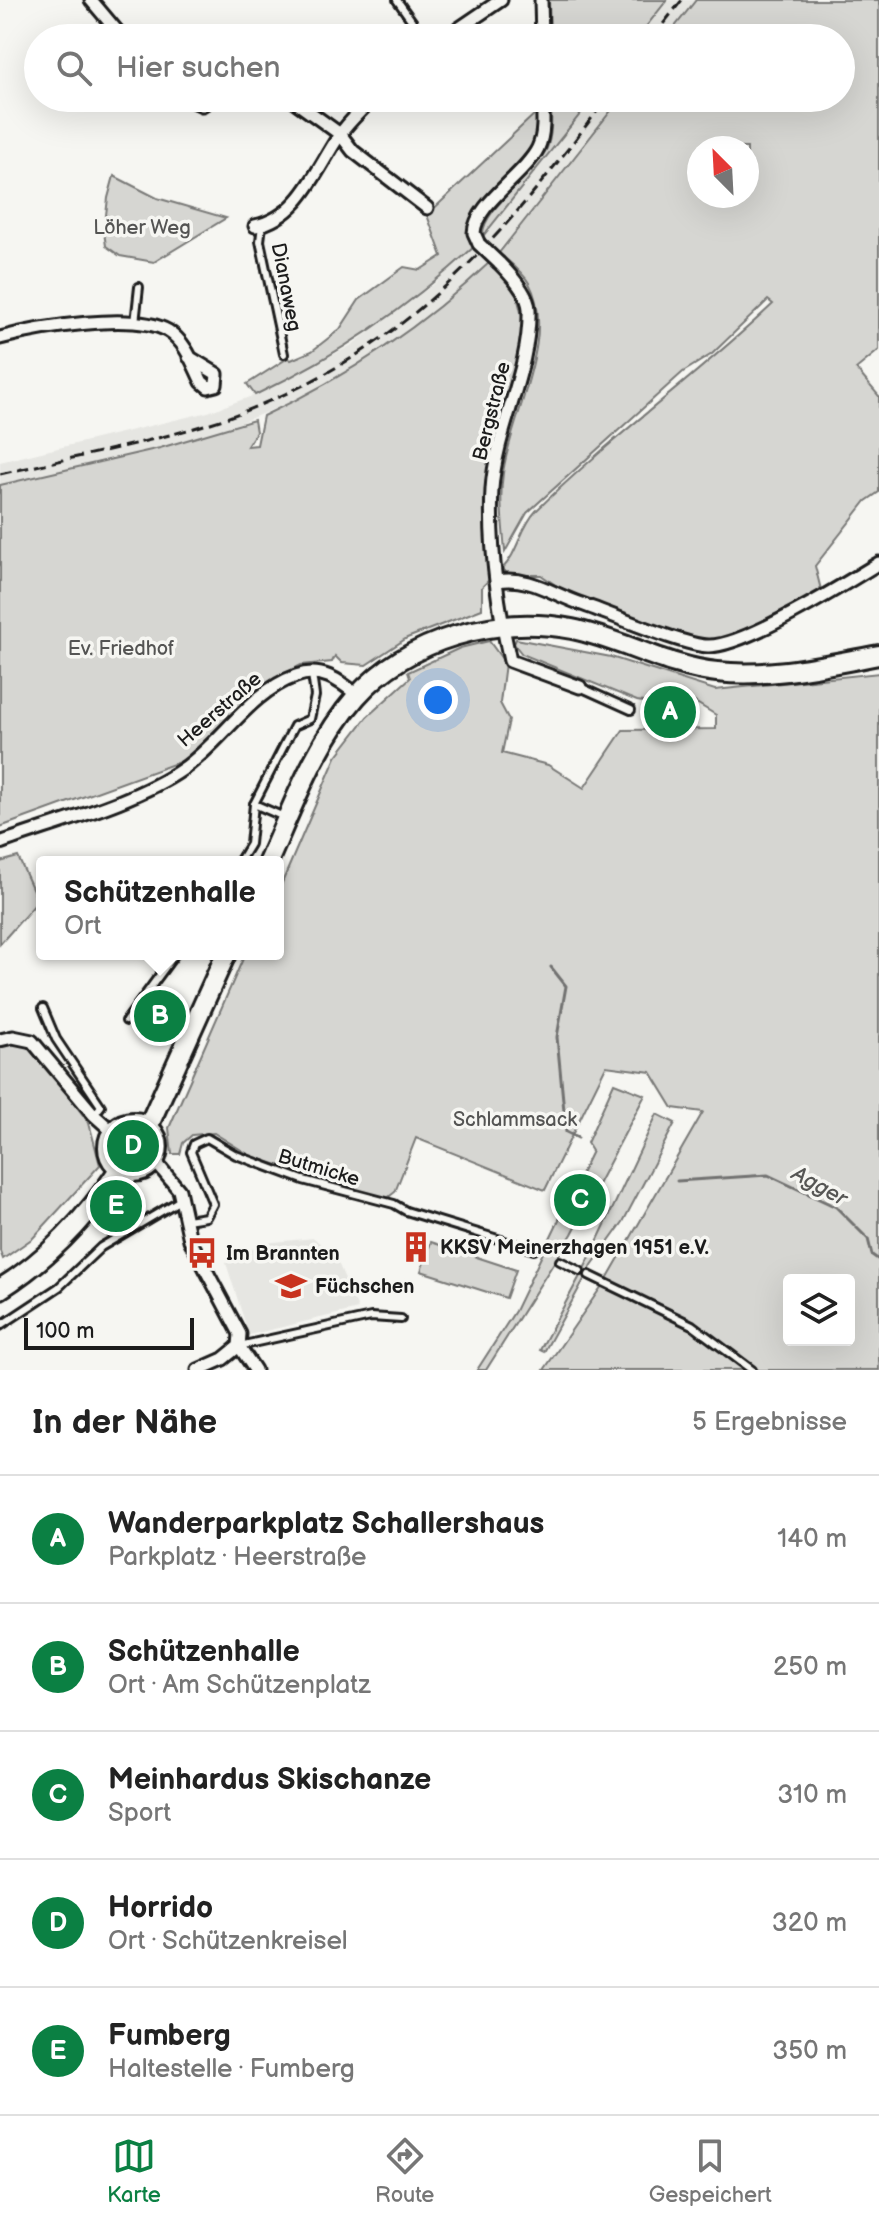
<!DOCTYPE html>
<html lang="de">
<head>
<meta charset="utf-8">
<style>
	body { margin:0; font-family:"Balsamiq Sans",sans-serif; background:#f2f2f2; color:#222 }
	.controls { position:absolute; right:24px; bottom:24px; display:grid; overflow:hidden; border-radius:8px; box-shadow:0 8px 32px #0002 }
	.controls button { width:72px; height:72px; display:grid; place-items:center; padding:0; border:0; border-bottom:2px solid #e0e0e0; background:#fff; color:#222; font:40px sans-serif }
	.compass { position:absolute; left:687px; top:136px; width:72px; height:72px; border-radius:50%; background:#fff; box-shadow:0 8px 32px #0002; rotate:336deg }
	.scale { position:absolute; left:24px; bottom:20px; width:170px; box-sizing:border-box; padding-left:8px; border:4px solid #1c1c1c; border-top:0; font-size:22px; line-height:28px; white-space:nowrap; color:#1c1c1c; -webkit-text-stroke:6px #f6f6f2; paint-order:stroke }
	.you { position:absolute; left:438px; top:700px; width:28px; height:28px; margin:-20px; border:6px solid #fff; border-radius:50%; background:#1a73e8; box-shadow:0 0 0 12px #1a73e833 }
	.badge { display:grid; place-items:center; width:52px; height:52px; border-radius:50%; background:#0b8043; color:#fff; font-size:26px; font-weight:700 }
	.pin { position:absolute; translate:-50% -50%; border:4px solid #fff; box-shadow:0 2px 8px #0006 }
	.popup { position:absolute; left:36px; top:856px; width:248px; height:104px; box-sizing:border-box; display:grid; place-content:center; border-radius:8px; background:#fff; filter:drop-shadow(0 2px 6px #0005); font-size:26px; white-space:nowrap; color:#767676 }
	.popup b { font-size:30px; color:#222 }
	.popup::after { content:''; position:absolute; left:50%; top:100%; margin-left:-16px; border:16px solid transparent; border-top-color:#fff }
	.list { margin:0; padding:0; list-style:none }
	h2 { display:flex; justify-content:space-between; align-items:center; height:104px; margin:0; padding:0 32px; font-size:34px }
	h2 small { font-size:26px; font-weight:400; color:#767676 }
	.list li { display:grid; grid-template-columns:52px 1fr auto; gap:24px; align-items:center; box-sizing:border-box; height:128px; padding:0 32px; border-top:2px solid #e0e0e0 }
	.list b { display:block; font-size:30px; white-space:nowrap }
	.list p { margin:0; font-size:26px; white-space:nowrap; color:#767676 }
	.list em { font-size:26px; font-style:normal; color:#767676 }
	.icon { flex:none; width:44px; height:44px; fill:none; stroke:currentColor; stroke-width:2; stroke-linecap:round; stroke-linejoin:round }
	.map { position:relative; flex:none; width:879px; height:1370px; overflow:hidden }
	.search { position:absolute; background:#fff; box-shadow:0 8px 32px #0002; left:24px; right:24px; top:24px; height:88px; display:flex; align-items:center; gap:20px; box-sizing:border-box; padding:0 28px; border-radius:44px; color:#767676; font-size:30px }
	.sheet { height:744px; background:#fff }
	nav { display:flex; justify-content:space-around; align-items:center; box-sizing:border-box; height:112px; border-top:2px solid #e0e0e0; background:#fff; font-size:22px; color:#767676 }
	nav a { display:grid; justify-items:center; gap:4px }
	nav .on { color:#0b8043 }
	.map>svg:first-child { display:block }
	.built { fill:#e6e6e2 }
	.green { fill:#d6d6d2; stroke:#797977; stroke-width:2; fill-rule:evenodd }
	.lines { fill:none; stroke-linecap:round; stroke-linejoin:round }
	.stream { stroke:#727271; stroke-width:3 }
	.service-casing { stroke:#1c1c1c; stroke-width:12 }
	.minor-casing { stroke:#1c1c1c; stroke-width:17 }
	.primary-casing { stroke:#1c1c1c; stroke-width:24 }
	.service { stroke:#f6f6f2; stroke-width:6 }
	.minor { stroke:#f6f6f2; stroke-width:11 }
	.primary { stroke:#f6f6f2; stroke-width:18 }
	.rail { stroke:#1c1c1c; stroke-width:3; stroke-dasharray:12 6; stroke-linecap:butt }
	.minor-bridge-casing { stroke:#1c1c1c; stroke-width:17; stroke-linecap:butt }
	.minor-bridge { stroke:#f6f6f2; stroke-width:11 }
	.labels { text-anchor:middle; stroke-width:7; stroke-linejoin:round; paint-order:stroke }
	.park-label { font-size:20px; fill:#545453; stroke:#f6f6f2 }
	.street-label { font-size:20px; fill:#1c1c1c; stroke:#f6f6f2 }
	.poi-label { font-size:20px; font-weight:bold; fill:#1c1c1c; stroke:#f6f6f2; text-anchor:start }
	.water-label { font-size:22px; font-style:italic; fill:#565654; stroke:#f6f6f2 }
</style>
</head>
<body>
<div class="map">
<svg width="879" height="1370" viewBox="0 0 879 1370">
	<rect width="100%" height="100%" fill="#f6f6f2"/>
	<filter id="ink" filterUnits="userSpaceOnUse"><feTurbulence type="fractalNoise" baseFrequency=".0125" numOctaves="2"/><feDisplacementMap in="SourceGraphic" scale="16" xChannelSelector="R" yChannelSelector="G"/><feConvolveMatrix kernelMatrix="1 2 1 2 8 2 1 2 1" color-interpolation-filters="sRGB"/></filter>
	<g filter="url(#ink)">
		<g class="built">
			<polygon points="667,0 696,0 666,38 637,38"/>
			<polygon points="593,98 621,98 529,218 455,296 369,360 315,392 205,437 0,485 0,462 208,412 255,395 350,346 433,285 475,246"/>
			<polygon points="314,1238 336,1258 358,1309 249,1335 226,1263 264,1243"/>
		</g>
		<g class="green">
			<polygon points="549,0 667,0 637,38 550,38"/>
			<path d="M696,0H879V350L856,369L879,396V492L866,501L815,566L823,598L735,640L705,646L583,604L541,575H509L502,569C518,553 520,528 536,511C611,437 697,376 773,304L768,300L712,354L683,372L527,513L505,552C503,526 499,500 503,473C510,419 558,335 529,283C522,271 509,262 499,253L621,98H841V38H666ZM699,148H747V196H699Z"/>
			<path d="M551,98H593L483,236C480,211 535,174 547,148C553,133 551,114 551,98Z"/>
			<path d="M538,111C538,174 495,179 469,225L475,246C405,310 340,354 255,395L247,384L288,358L291,360L312,351L340,329L359,300L404,267L420,270L442,256L427,215Z"/>
			<polygon points="114,176 157,198 226,218 154,262 120,256 106,246 104,232 108,198"/>
			<path d="M491,261L515,288L523,320L516,368L495,441L491,563L487,566L489,580L482,587V609L407,638L366,665L342,663L335,656L332,662L301,665L265,684L193,757L0,827V485L160,448L254,420L256,432L247,446L257,445L263,416C349,376 423,326 491,261Z"/>
			<path d="M516,639L611,657L715,690L879,673V1370H756L730,1352L749,1370H544L608,1277L703,1112L673,1108L651,1072L606,1066L545,1190L416,1138L395,1192L385,1200L251,1156L214,1133L192,1135L183,1143L180,1154H172L169,1128L245,954H278V892L336,757L367,717L410,678L408,672L460,648L489,641L505,663L500,703L509,720L502,753L548,765L584,788L623,730L716,729V715L693,701L656,704L637,701L522,654L514,644ZM789,1280H849V1340H789Z"/>
			<polygon points="18,857 38,901 0,944 0,862"/>
			<polygon points="4,1042 23,1043 45,1065 89,1123 100,1165 33,1238 3,1259 0,1251 0,1044"/>
			<polygon points="614,1083 645,1095 572,1234 486,1370 477,1370 515,1311 592,1151 587,1143"/>
			<polygon points="657,1114 675,1123 623,1222 592,1265 544,1352 540,1350 587,1263"/>
			<polygon points="431,1242 516,1270 506,1298 421,1271"/>
		</g>
		<g class="lines">
			<g class="stream">
				<polyline points="551,967 566,986 557,1037 566,1132 578,1138"/>
				<polyline points="677,1181 768,1175 836,1207 868,1239 872,1255 879,1260"/>
			</g>
			<defs>
				<g id="service">
					<polyline points="397,0 424,38"/>
					<polyline points="262,225 260,241 284,354"/>
					<polyline points="135,323 139,287"/>
					<polyline points="580,687 631,710"/>
					<polyline points="254,804 284,817"/>
					<polyline points="239,862 250,844 254,804 294,726 310,719 315,696 312,674"/>
					<polyline points="43,1008 56,1039 101,1106 94,1115"/>
					<polyline points="126,1021 175,954"/>
					<polyline points="187,1220 206,1217 213,1204 191,1152 194,1144 207,1138 236,1155 303,1180 394,1204 406,1211 534,1250"/>
					<polyline points="560,1261 580,1271"/>
					<polyline points="589,1275 692,1325 752,1370"/>
					<polyline points="0,1326 59,1287 101,1247 182,1199"/>
					<polyline points="239,1346 371,1317 401,1319"/>
				</g>
				<g id="minor">
					<polyline points="91,0 123,38"/>
					<polyline points="541,0 542,38"/>
					<polyline points="445,38 501,0"/>
					<polyline points="187,98 202,105 213,98"/>
					<polyline points="290,98 340,134 353,151 427,208"/>
					<path d="M255,226C300,217 316,170 339,136C348,122 362,110 373,98"/>
					<path d="M479,244L474,233C475,204 525,175 538,148C545,133 543,115 542,98"/>
					<path d="M499,263C510,274 528,293 529,309C531,370 496,428 492,489C489,545 498,607 510,661L580,687"/>
					<path d="M0,338C37,328 135,311 168,331C186,342 193,364 202,382L208,387L216,385L217,374L189,357"/>
					<path d="M498,581C528,576 551,593 579,603C606,612 684,646 708,646C744,647 845,584 879,563"/>
					<path d="M0,843C55,823 136,802 183,769C222,742 250,692 296,676C321,667 339,680 357,695"/>
					<polyline points="0,1040 13,1037 32,1041 94,1115 113,1132"/>
					<polyline points="154,1160 179,1190 190,1240 240,1334 239,1346 223,1359 198,1370"/>
					<polyline points="239,1346 255,1370"/>
				</g>
				<g id="primary">
					<path d="M268,862C293,806 315,744 356,697C409,638 496,615 572,629C621,639 667,667 717,672C772,678 825,665 879,655"/>
					<circle cx="133" cy="1147" r="25"/>
					<polyline points="148,1127 226,954"/>
					<path d="M0,1289C48,1259 89,1215 120,1168"/>
				</g>
			</defs>
			<use href="#service" class="service-casing"/>
			<use href="#minor" class="minor-casing"/>
			<use href="#primary" class="primary-casing"/>
			<use href="#service" class="service"/>
			<use href="#minor" class="minor"/>
			<use href="#primary" class="primary"/>
			<g class="rail">
				<polyline points="652,38 682,0"/>
				<path d="M0,474C74,457 151,443 223,419C404,356 496,245 607,98"/>
			</g>
			<defs>
				<polyline id="minor-bridge" points="479,244 499,263"/>
			</defs>
			<use href="#minor-bridge" class="minor-bridge-casing"/>
			<use href="#minor-bridge" class="minor-bridge"/>
		</g>
	</g>
	<defs>
		<symbol id="building-bare" viewBox="-9 -9 18 18"><path d="M-4-6H4V6H1V3H-1V6H-4ZM-2.5-4.3h1.7v1.8h-1.7ZM.8-4.3h1.7v1.8H.8ZM-2.5-1h1.7V.8h-1.7ZM.8-1h1.7V.8H.8Z" fill="#c8321e" stroke="#f6f6f2" stroke-width="2.5" paint-order="stroke"/></symbol>
		<symbol id="bus-bare" viewBox="-9 -9 18 18"><path d="M-5-6H5V4H4V6H2V4H-2V6H-4V4H-5ZM-3.5-4V0h7V-4ZM-3.5 1.2v1.5H-2V1.2ZM2 1.2v1.5H3.5V1.2Z" fill="#c8321e" stroke="#f6f6f2" stroke-width="2.5" paint-order="stroke"/></symbol>
		<symbol id="school-bare" viewBox="-9 -9 18 18"><path d="M0-5L7-2L0 1L-7-2ZM-4 1L0 2.5L4 1V4Q0 6-4 4Z" fill="#c8321e" stroke="#f6f6f2" stroke-width="2.5" paint-order="stroke"/></symbol>
	</defs>
	<g fill-rule="evenodd">
		<use href="#building-bare" x="394" y="1225" width="44" height="44"/>
		<use href="#bus-bare" x="180" y="1231" width="44" height="44"/>
		<use href="#school-bare" x="269" y="1264" width="44" height="44"/>
	</g>
	<g class="labels">
		<g class="park-label">
			<text x="142" y="234">Löher Weg</text>
			<text x="121" y="655">Ev. Friedhof</text>
			<text x="515" y="1126">Schlammsack</text>
		</g>
		<g class="street-label">
			<text transform="translate(287 287) rotate(79)" y="7">Dianaweg</text>
			<text transform="translate(491 411) rotate(-76)" y="7">Bergstraße</text>
			<text transform="translate(219 709) rotate(-41)" y="7">Heerstraße</text>
			<text transform="translate(319 1167) rotate(17)" y="7">Butmicke</text>
		</g>
		<g class="poi-label">
			<text x="440" y="1254">KKSV Meinerzhagen 1951 e.V.</text>
			<text x="226" y="1260">Im Brannten</text>
			<text x="315" y="1293">Füchschen</text>
		</g>
		<g class="water-label">
			<text transform="translate(820 1185) rotate(29)" y="8">Agger</text>
		</g>
	</g>
</svg>
<div class="controls">
<button><svg class="icon" aria-label="layers" viewBox="0 0 24 24"><path d="M12 4l9 5-9 5-9-5zM3 14l9 5 9-5"/></svg></button>
</div>
<svg class="compass" viewBox="-18 -18 36 36"><path d="M0-13l5 13h-10z" fill="#e53935"/><path d="M0 13l5-13h-10z" fill="#767676"/></svg>
<div class="scale">100 m</div>
<div class="you"></div>
<div class="pin badge" style="left:670px;top:712px">A</div>
<div class="pin badge" style="left:160px;top:1016px">B</div>
<div class="popup"><b>Schützenhalle</b>Ort</div>
<div class="pin badge" style="left:580px;top:1200px">C</div>
<div class="pin badge" style="left:133px;top:1146px">D</div>
<div class="pin badge" style="left:116px;top:1206px">E</div>
<div class="search"><svg class="icon" aria-label="search" viewBox="0 0 24 24"><circle cx="10" cy="10" r="6"/><path d="M15 15l6 6"/></svg>Hier suchen</div>
</div>
<section class="sheet">
<h2>In der Nähe<small>5 Ergebnisse</small></h2>
<ul class="list">
<li><span class="badge">A</span><div><b>Wanderparkplatz Schallershaus</b><p>Parkplatz · Heerstraße</p></div><em>140 m</em></li>
<li><span class="badge">B</span><div><b>Schützenhalle</b><p>Ort · Am Schützenplatz</p></div><em>250 m</em></li>
<li><span class="badge">C</span><div><b>Meinhardus Skischanze</b><p>Sport</p></div><em>310 m</em></li>
<li><span class="badge">D</span><div><b>Horrido</b><p>Ort · Schützenkreisel</p></div><em>320 m</em></li>
<li><span class="badge">E</span><div><b>Fumberg</b><p>Haltestelle · Fumberg</p></div><em>350 m</em></li>
</ul>
</section>
<nav>
<a class="on"><svg class="icon" aria-label="map" viewBox="0 0 24 24"><path d="M3 6l6-2 6 2 6-2v14l-6 2-6-2-6 2zM9 4v14M15 6v14"/></svg>Karte</a>
<a><svg class="icon" aria-label="directions" viewBox="0 0 24 24"><path d="M12 3l9 9-9 9-9-9zM9 14v-3h6M13 9l2 2-2 2"/></svg>Route</a>
<a><svg class="icon" aria-label="saved" viewBox="0 0 24 24"><path d="M7 4h10v16l-5-4-5 4z"/></svg>Gespeichert</a>
</nav>
</body>
</html>
